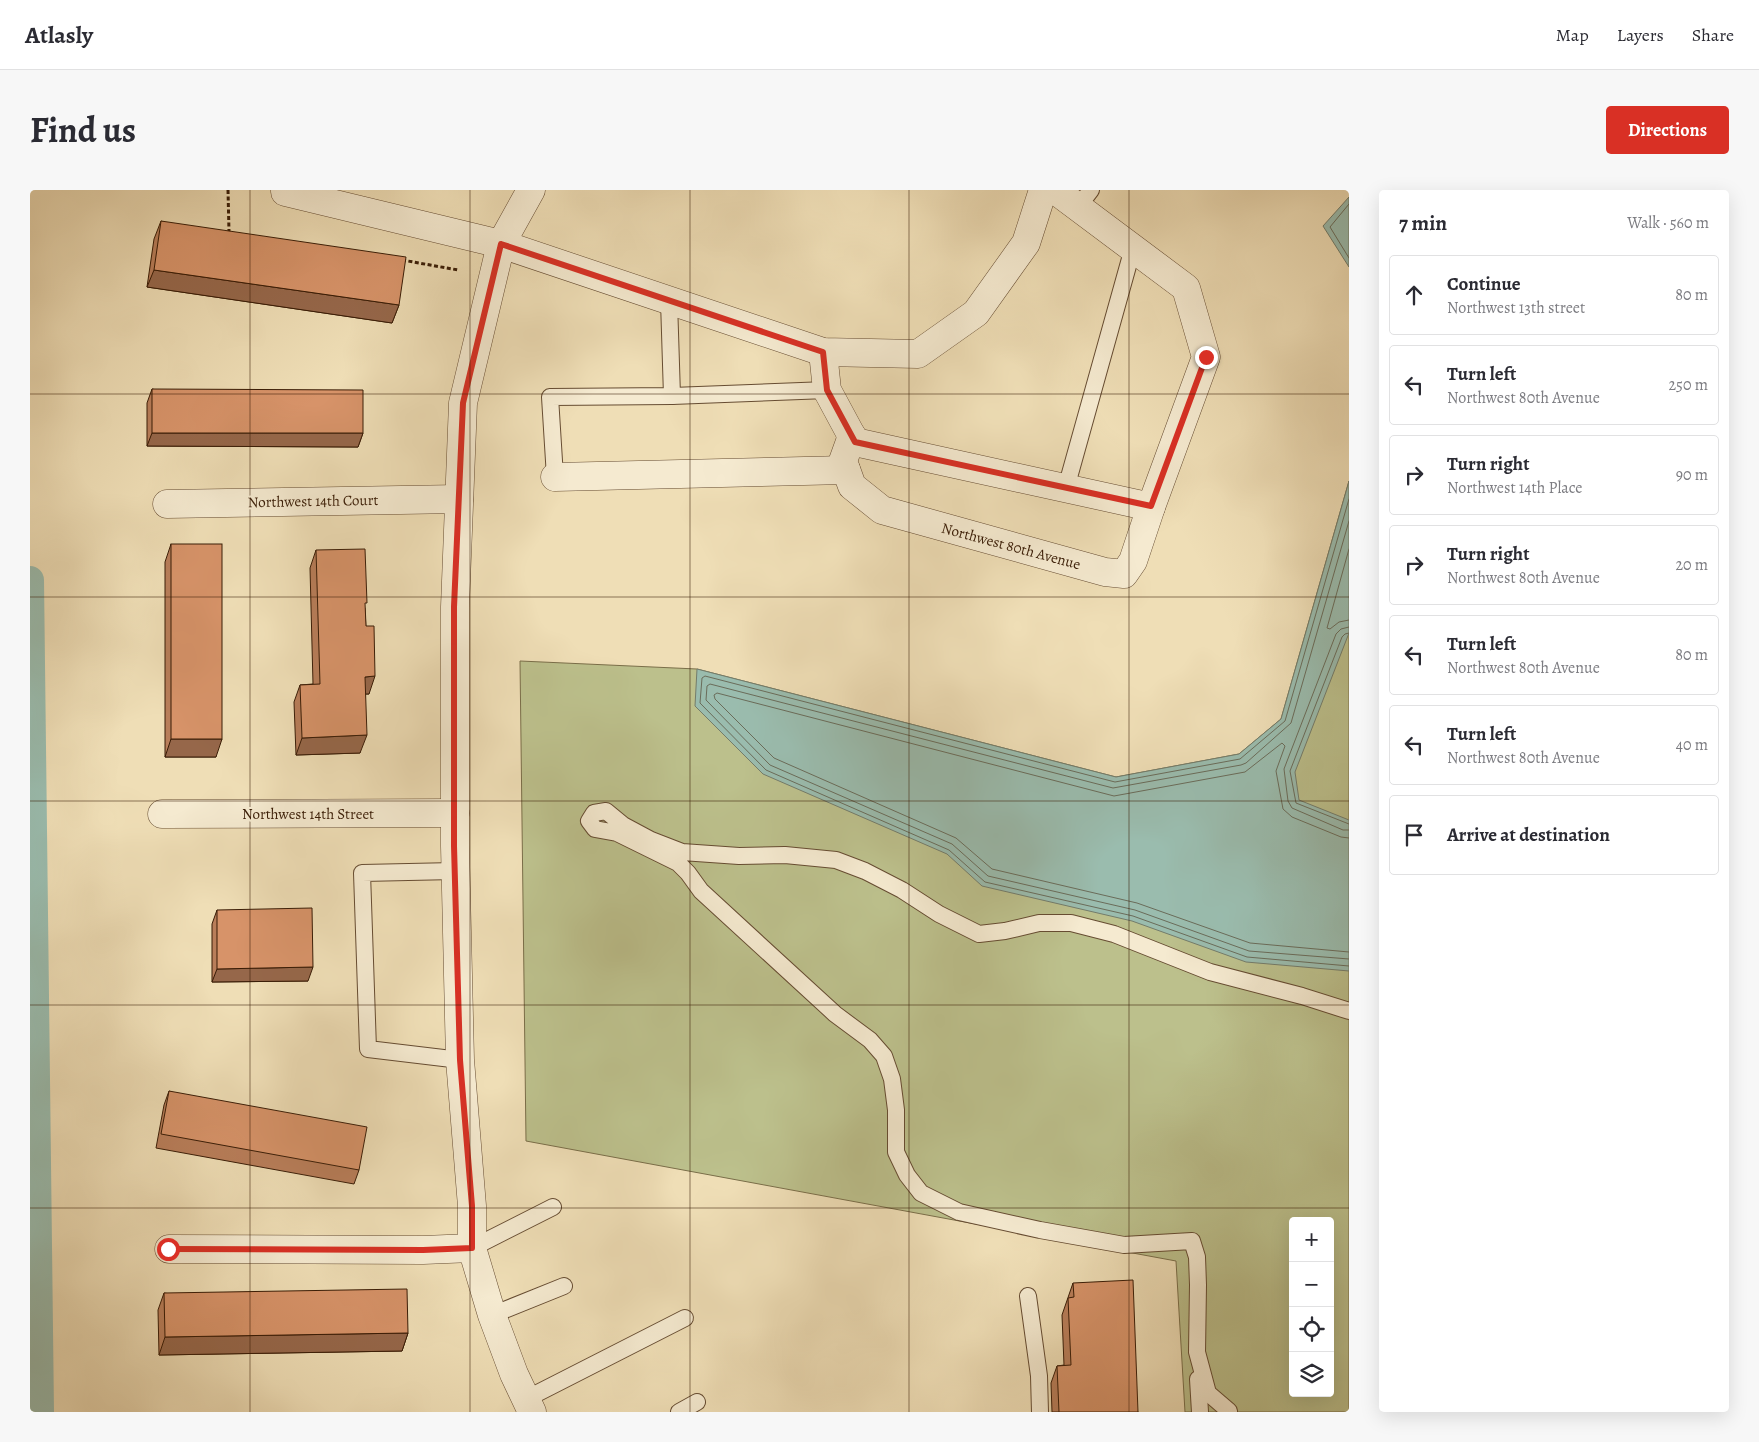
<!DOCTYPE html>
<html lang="en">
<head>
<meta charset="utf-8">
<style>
	body { margin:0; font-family:Alegreya,serif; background:#f7f7f7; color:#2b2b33 }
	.controls { position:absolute; right:15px; bottom:15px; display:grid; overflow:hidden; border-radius:5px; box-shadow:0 5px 20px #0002 }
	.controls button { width:45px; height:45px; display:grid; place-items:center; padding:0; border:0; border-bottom:1px solid #e1e1e2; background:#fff; color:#2b2b33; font:25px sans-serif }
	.stop { position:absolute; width:15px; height:15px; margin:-11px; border:4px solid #d93025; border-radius:50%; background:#fff }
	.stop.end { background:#d93025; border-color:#fff; box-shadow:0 1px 5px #0008 }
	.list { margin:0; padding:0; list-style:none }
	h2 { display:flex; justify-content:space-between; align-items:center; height:65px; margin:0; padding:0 20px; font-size:21px }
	h2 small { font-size:16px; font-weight:400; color:#7c7c81 }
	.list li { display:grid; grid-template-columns:32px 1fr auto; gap:15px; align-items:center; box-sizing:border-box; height:80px; margin:0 10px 10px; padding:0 10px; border:1px solid #e1e1e2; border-radius:5px }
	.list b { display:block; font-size:19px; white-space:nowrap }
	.list p { margin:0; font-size:16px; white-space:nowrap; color:#7c7c81 }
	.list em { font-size:16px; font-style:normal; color:#7c7c81 }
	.icon { flex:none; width:28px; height:28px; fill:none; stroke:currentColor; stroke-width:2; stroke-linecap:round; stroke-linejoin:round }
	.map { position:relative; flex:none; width:1319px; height:1222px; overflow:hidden; border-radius:5px }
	header { display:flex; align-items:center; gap:30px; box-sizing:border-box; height:70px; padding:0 25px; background:#fff; border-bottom:1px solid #e1e1e2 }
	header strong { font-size:24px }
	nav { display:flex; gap:28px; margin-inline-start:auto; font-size:18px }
	.intro { display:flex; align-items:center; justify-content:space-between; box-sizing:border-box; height:120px; padding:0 30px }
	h1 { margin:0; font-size:35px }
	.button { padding:12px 22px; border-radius:5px; background:#d93025; color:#fff; font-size:18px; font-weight:700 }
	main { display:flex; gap:30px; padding:0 30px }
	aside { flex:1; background:#fff; border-radius:5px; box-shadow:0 5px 20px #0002 }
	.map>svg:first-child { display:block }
	.green { fill:#bcc08c; stroke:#7a6e49; fill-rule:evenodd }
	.water { fill:#9abcae; stroke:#737c6b }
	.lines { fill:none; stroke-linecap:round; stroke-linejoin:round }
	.shore { stroke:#6a6c5a; stroke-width:1 }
	.canal { stroke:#9abcae; stroke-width:28 }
	.service-casing { stroke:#664c32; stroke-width:18 }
	.minor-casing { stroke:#664c32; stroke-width:29 }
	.tertiary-casing { stroke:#664c32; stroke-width:29 }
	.path { stroke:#391c06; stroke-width:3; stroke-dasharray:4 2.5; stroke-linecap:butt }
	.service { stroke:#f5ead0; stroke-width:16 }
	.minor { stroke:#f5ead0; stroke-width:28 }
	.tertiary { stroke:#f5ead0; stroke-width:28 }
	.wall { fill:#b97e5a; stroke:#391c06 }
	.shaded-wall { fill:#96674a; stroke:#391c06 }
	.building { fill:#d79369; stroke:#391c06 }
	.route { stroke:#d93025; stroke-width:6 }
	.grid { fill:none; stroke:#391c06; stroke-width:1; stroke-opacity:0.55 }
	.labels { text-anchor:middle; stroke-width:4; stroke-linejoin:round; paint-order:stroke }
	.street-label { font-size:15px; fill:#391c06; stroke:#f5ead0 }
</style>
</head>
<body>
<header>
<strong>Atlasly</strong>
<nav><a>Map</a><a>Layers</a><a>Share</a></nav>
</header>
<div class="intro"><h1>Find us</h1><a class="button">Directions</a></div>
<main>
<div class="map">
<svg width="1319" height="1222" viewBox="0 0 1319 1222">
	<rect width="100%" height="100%" fill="#efdeb6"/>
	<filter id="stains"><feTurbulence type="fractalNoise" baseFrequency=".004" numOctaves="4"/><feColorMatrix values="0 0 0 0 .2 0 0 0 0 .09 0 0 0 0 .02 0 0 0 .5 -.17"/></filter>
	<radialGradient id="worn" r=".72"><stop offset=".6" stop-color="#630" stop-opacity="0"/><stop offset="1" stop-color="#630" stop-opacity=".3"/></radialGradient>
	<path class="green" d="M1319,291V1222H1155L1146,1071L496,951L490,471L667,479L1086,587L1209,564L1251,529ZM1263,1031H1300V1203H1263Z"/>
	<g class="water">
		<polygon points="1319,7 1319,77 1293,36"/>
		<polygon points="1319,291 1319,443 1265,582 1269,610 1319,630 1319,781 1216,772 1102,731 952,696 917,664 733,584 665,516 667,479 1086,587 1209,564 1251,529"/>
	</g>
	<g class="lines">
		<g class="shore">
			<polyline points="1319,14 1300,37 1319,68"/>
			<polyline points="1319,309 1255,531 1210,569 1085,592 675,486 672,488 670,513 736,580 919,660 955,692 1103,726 1217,767 1319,776"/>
			<polyline points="1319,331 1261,533 1216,573 1211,575 1083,598 680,494 677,496 676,510 740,575 922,654 958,686 1105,720 1219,761 1319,769"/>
			<polyline points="1319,359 1297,438 1300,439 1309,432 1319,430"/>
			<polyline points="1319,437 1311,439 1306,444 1254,579 1258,611 1262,618 1313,640 1319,640"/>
			<polyline points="1319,443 1315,444 1312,447 1260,581 1266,613 1319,634"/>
			<polyline points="1319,648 1311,647 1262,627 1253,619 1246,581 1255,556 1252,553 1215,582 1084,606 687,503 684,505 685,509 744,568 926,648 962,679 1107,713 1220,753 1319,762"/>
		</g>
		<polyline class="canal" points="0,390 10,1222"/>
		<defs>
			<g id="service">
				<polyline points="1048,17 1061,0"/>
				<polyline points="639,111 642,206"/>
				<polyline points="525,287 520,207 642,206 797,200"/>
				<polyline points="1036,298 1103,58"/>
				<polyline points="425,681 332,683 338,859 430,870"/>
				<polyline points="442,1058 523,1017"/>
				<polyline points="998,1106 1009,1186 1010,1222"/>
				<polyline points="462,1125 534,1096"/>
				<polyline points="1168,1189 1170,1222"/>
				<polyline points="496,1209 655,1128"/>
				<polyline points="1199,1221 1178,1203 1167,1162 1168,1095 1167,1067 1162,1051 1094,1055 1010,1040 929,1022 891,1003 877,985 866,962 866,920 862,889 854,866 840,850 805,824 671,701 658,683 648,673 587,643 565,639 559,631 564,623 576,621 593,635 621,650 652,662 709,666 755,665 806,670 835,681 872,700 909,724 949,744 975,741 1009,733 1041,733 1084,744 1180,782 1272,806 1319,821"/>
				<polyline points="649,1222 667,1212"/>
			</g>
			<g id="minor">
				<polyline points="255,0 255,2 471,54 793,162 888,164 946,123 996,53 1013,0"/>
				<polyline points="793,162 797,200 825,252 1121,317 1176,167 1156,98 1025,0"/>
				<polyline points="822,246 813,271 822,296 852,320 1075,382 1094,384 1103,371 1121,317"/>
				<polyline points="525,287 816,280"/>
				<polyline points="137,314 429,309"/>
				<polyline points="132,624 425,623"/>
				<polyline points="139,1059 393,1060 442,1058"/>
			</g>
			<polyline id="tertiary" points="501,0 471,54 433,213 425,417 425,656 430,870 442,1016 442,1058 462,1125 484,1184 502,1222"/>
		</defs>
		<use href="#service" class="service-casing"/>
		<use href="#minor" class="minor-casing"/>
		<use href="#tertiary" class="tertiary-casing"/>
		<g class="path">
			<polyline points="198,0 199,42 200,42"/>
			<polyline points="372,70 428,80"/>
		</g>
		<use href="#service" class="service"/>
		<use href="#minor" class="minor"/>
		<use href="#tertiary" class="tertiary"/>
	</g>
	<g class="wall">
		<polygon points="131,31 369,115 362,133 117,97 124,49"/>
		<polygon points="122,199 333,243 328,257 117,256 117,213"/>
		<polygon points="141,354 186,567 135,567 135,372"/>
		<polygon points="286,360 335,418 339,504 335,504 330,563 266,565 264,512 270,495 283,494 280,378"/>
		<polygon points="187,720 278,791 182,792 182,734"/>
		<polygon points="139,901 329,980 324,994 126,958 134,915"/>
		<polygon points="1043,1093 1108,1222 1022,1222 1021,1193 1027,1176 1034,1175 1032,1125"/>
		<polygon points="134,1103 378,1143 372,1161 129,1165 128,1120"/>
	</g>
	<g class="shaded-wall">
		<polygon points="124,80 369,115 362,133 117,97"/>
		<polygon points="122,243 333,243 328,257 117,256"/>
		<polygon points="345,486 339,504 328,504 335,487"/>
		<polygon points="337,545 330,563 266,565 272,548"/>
		<polygon points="141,549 192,549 186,567 135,567"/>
		<polygon points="283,777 278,791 182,792 187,779"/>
		<polygon points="378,1143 372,1161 129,1165 135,1147"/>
	</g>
	<g class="building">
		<polygon points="131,31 376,67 369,115 124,80"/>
		<polygon points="122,199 333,200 333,243 122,243"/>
		<rect x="141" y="354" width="51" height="195"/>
		<polygon points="335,359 337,413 335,413 336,436 344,436 345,486 335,487 337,545 272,548 270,495 290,494 286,360"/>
		<polygon points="282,718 283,777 187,779 187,720"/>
		<polygon points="139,901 337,937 329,980 131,944"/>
		<polygon points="1103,1090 1108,1222 1029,1222 1027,1176 1041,1175 1038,1108 1044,1107 1043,1093"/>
		<polygon points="377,1099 378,1143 135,1147 134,1103"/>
	</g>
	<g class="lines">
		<polyline class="route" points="138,1059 393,1060 442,1058 442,1016 430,870 424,656 424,417 433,213 471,54 793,162 797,200 825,252 1121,316 1176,167"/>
	</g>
	<path class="grid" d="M220,0V1222M440,0V1222M660,0V1222M879,0V1222M1099,0V1222M0,204H1319M0,407H1319M0,611H1319M0,815H1319M0,1018H1319"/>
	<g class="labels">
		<g class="street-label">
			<text transform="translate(283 311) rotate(-1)" y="5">Northwest 14th Court</text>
			<text transform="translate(981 356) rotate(15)" y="5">Northwest 80th Avenue</text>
			<text x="278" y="629">Northwest 14th Street</text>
		</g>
	</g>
	<rect width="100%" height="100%" filter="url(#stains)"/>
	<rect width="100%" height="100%" fill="url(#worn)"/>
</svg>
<div class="controls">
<button>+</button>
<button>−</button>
<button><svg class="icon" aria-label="locate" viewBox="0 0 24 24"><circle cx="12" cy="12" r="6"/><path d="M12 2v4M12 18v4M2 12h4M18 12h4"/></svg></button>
<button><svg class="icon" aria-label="layers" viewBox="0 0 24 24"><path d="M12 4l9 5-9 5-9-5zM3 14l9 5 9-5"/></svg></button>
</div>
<div class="stop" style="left:138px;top:1059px"></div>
<div class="stop end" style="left:1176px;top:167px"></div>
</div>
<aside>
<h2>7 min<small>Walk · 560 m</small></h2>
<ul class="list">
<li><svg class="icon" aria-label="ahead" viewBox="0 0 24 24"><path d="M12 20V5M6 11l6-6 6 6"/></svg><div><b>Continue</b><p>Northwest 13th street</p></div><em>80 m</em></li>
<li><svg class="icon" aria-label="left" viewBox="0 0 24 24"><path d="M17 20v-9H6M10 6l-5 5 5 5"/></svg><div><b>Turn left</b><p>Northwest 80th Avenue</p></div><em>250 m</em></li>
<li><svg class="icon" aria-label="right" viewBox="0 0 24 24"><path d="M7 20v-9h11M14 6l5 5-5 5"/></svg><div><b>Turn right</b><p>Northwest 14th Place</p></div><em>90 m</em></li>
<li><svg class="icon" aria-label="right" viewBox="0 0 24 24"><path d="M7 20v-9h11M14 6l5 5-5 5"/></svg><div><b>Turn right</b><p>Northwest 80th Avenue</p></div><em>20 m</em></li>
<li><svg class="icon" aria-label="left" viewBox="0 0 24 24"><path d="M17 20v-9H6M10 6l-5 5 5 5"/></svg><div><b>Turn left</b><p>Northwest 80th Avenue</p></div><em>80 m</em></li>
<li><svg class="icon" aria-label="left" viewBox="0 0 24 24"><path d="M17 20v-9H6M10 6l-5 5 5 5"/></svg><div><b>Turn left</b><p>Northwest 80th Avenue</p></div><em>40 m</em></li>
<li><svg class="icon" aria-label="arrive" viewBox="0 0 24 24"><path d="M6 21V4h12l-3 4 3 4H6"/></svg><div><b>Arrive at destination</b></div></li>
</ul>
</aside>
</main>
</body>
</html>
